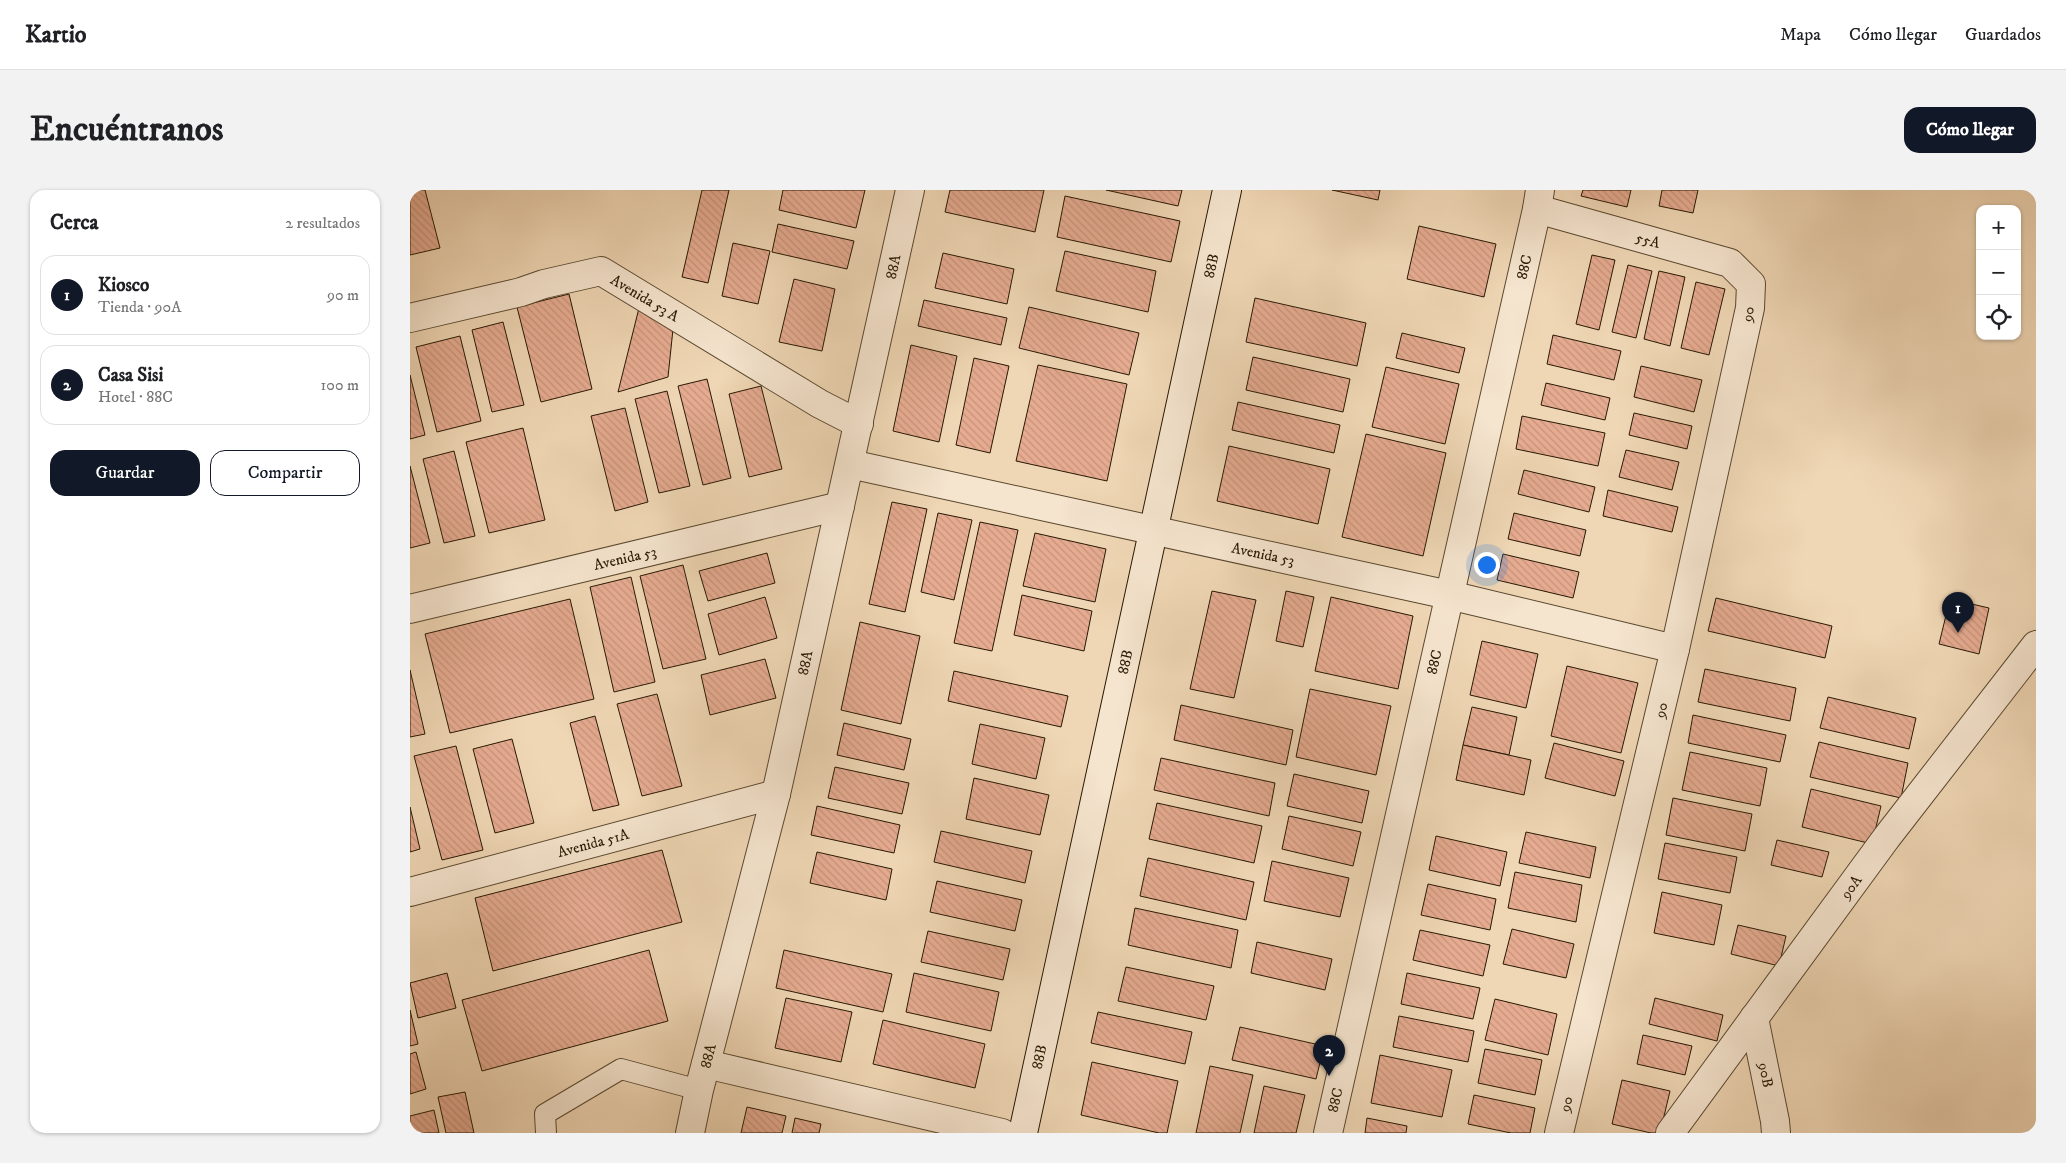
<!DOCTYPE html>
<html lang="es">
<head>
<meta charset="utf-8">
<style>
	body { margin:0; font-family:"IM FELL DW Pica",serif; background:#f2f2f2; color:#202124 }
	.controls { position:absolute; right:15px; top:15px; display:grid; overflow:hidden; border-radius:10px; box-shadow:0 1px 4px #0004 }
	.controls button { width:45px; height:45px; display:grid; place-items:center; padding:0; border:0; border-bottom:1px solid #e0e0e0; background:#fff; color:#202124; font:25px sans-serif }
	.you { position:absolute; left:1076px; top:374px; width:18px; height:18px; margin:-12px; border:4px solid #fff; border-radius:50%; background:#1a73e8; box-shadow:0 0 0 8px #1a73e833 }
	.badge { display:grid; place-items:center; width:32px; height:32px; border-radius:50%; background:#111827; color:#fff; font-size:16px; font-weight:700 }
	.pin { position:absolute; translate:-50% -41px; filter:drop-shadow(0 1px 2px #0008) }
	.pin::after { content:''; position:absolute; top:26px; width:18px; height:15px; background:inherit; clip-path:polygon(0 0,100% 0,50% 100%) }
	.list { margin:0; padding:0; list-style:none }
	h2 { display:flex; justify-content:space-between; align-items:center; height:65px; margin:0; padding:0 20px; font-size:21px }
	h2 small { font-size:16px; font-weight:400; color:#757577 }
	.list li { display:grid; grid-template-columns:32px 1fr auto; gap:15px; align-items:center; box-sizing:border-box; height:80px; margin:0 10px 10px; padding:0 10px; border:1px solid #e0e0e0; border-radius:15px }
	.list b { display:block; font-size:19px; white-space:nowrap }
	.list p { margin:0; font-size:16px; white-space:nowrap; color:#757577 }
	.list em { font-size:16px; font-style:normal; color:#757577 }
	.actions { display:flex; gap:10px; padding:15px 20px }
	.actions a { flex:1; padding:11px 0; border:1px solid #111827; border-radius:15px; text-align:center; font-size:18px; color:#111827 }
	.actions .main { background:#111827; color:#fff }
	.icon { flex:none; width:28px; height:28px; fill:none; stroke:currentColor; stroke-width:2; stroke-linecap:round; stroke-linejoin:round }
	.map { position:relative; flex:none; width:1626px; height:943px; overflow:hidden; border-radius:15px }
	header { display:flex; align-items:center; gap:30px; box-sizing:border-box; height:70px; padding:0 25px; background:#fff; border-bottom:1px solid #e0e0e0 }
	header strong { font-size:24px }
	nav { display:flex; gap:28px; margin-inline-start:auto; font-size:18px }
	.intro { display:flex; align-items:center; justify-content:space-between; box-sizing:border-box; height:120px; padding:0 30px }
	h1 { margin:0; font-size:35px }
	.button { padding:12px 22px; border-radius:15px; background:#111827; color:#fff; font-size:18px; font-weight:700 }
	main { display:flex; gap:30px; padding:0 30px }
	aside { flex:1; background:#fff; border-radius:15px; box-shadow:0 1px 4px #0004 }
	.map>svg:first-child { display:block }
	.building { fill:url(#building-back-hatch); stroke:#281903 }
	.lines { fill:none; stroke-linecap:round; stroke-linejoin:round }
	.lane-casing { stroke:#5a482f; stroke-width:22 }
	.street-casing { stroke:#5a482f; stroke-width:30 }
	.secondary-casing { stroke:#281903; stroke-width:30 }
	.lane { stroke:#f5e4ce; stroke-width:20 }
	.street { stroke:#f5e4ce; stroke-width:28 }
	.secondary { stroke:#f5e4ce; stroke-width:28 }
	.labels { text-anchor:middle; stroke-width:4; stroke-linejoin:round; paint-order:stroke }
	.street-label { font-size:15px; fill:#281903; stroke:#f5e4ce }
</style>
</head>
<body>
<header>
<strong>Kartio</strong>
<nav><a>Mapa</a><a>Cómo llegar</a><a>Guardados</a></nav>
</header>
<div class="intro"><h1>Encuéntranos</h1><a class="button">Cómo llegar</a></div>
<main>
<aside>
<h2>Cerca<small>2 resultados</small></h2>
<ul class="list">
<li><span class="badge">1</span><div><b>Kiosco</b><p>Tienda · 90A</p></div><em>90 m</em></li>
<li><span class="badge">2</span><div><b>Casa Sisi</b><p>Hotel · 88C</p></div><em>100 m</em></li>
</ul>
<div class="actions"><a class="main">Guardar</a><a>Compartir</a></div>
</aside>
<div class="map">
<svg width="1626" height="943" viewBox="0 0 1626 943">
	<defs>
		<pattern id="building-back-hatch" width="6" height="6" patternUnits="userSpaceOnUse" patternTransform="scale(1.25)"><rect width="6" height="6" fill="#e6ab91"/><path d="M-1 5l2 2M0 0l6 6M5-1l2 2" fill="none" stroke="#c5937b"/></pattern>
	</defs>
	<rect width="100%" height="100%" fill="#efd6b4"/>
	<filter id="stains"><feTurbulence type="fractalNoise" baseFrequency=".004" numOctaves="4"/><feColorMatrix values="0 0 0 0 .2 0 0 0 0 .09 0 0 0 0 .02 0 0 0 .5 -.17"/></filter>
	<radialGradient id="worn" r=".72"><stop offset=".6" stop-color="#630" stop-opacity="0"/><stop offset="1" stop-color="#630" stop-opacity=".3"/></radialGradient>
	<g class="building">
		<polygon points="0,0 15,0 30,58 0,65"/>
		<polygon points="292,0 319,0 298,93 272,87"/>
		<polygon points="373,0 455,0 446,38 369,20"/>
		<polygon points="540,0 634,0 625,42 535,22"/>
		<polygon points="696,0 772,0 768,16"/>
		<polygon points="922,0 970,0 968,10"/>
		<polygon points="1173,0 1221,0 1217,17 1171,6"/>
		<polygon points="1252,0 1288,0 1283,23 1249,16"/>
		<polygon points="655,6 770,31 761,72 647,47"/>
		<polygon points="368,34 444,51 437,79 362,62"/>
		<polygon points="1009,36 1086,54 1074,107 997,89"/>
		<polygon points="323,53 360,61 348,114 312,106"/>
		<polygon points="655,61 746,81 738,122 646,101"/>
		<polygon points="533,63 604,79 597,114 525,98"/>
		<polygon points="1182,65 1205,70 1189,140 1166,134"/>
		<polygon points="1218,75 1242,81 1226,148 1202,142"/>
		<polygon points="1249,81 1275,87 1260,156 1234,149"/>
		<polygon points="384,89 425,99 412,161 369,152"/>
		<polygon points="1286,92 1315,99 1299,165 1271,158"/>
		<polygon points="159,104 182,199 131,212 107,117"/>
		<polygon points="845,108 956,133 947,176 836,152"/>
		<polygon points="514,110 597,128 591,155 508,136"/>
		<polygon points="619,117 729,143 719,185 609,158"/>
		<polygon points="229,118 263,139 258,187 208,202"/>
		<polygon points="93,132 114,215 82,222 62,140"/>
		<polygon points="992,143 1055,158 1049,183 986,168"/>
		<polygon points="1143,145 1211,161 1204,190 1137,174"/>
		<polygon points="50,146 71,231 27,242 6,157"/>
		<polygon points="501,155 547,166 529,252 483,241"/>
		<polygon points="843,167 940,189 933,222 836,200"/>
		<polygon points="564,168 599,176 580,263 546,255"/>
		<polygon points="628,175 717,194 697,291 606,271"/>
		<polygon points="1231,176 1292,190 1284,222 1224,207"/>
		<polygon points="976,177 1049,194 1035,254 962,237"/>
		<polygon points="0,185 15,245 0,249"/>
		<polygon points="297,189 321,288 293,295 268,196"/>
		<polygon points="1136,193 1200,208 1195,230 1131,215"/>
		<polygon points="351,196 372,279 339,287 319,204"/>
		<polygon points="257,201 280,296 249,303 225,209"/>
		<polygon points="828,212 930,235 924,263 822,240"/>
		<polygon points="215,218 238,312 205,321 181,226"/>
		<polygon points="1224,223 1282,236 1277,259 1219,245"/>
		<polygon points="1112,226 1195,243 1188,276 1106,259"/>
		<polygon points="113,238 135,330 79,343 56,252"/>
		<polygon points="956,244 1036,263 1013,366 932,347"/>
		<polygon points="819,256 920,279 908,334 807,311"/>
		<polygon points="1216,260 1269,272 1262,300 1209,287"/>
		<polygon points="44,261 65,346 34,353 13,269"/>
		<polygon points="0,276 20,353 0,358"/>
		<polygon points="1114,280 1185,297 1179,322 1108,304"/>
		<polygon points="1198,300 1268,317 1262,342 1193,326"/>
		<polygon points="482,312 517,319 495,422 459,414"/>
		<polygon points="528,323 562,330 544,410 511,402"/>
		<polygon points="1104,323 1176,340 1170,366 1098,349"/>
		<polygon points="570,332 608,340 582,461 544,453"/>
		<polygon points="625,343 696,359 685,412 613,396"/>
		<polygon points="357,363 365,393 298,411 289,381"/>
		<polygon points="1093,364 1169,382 1163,408 1087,390"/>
		<polygon points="273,375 296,469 253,479 230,386"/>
		<polygon points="221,387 245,492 204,502 180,397"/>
		<polygon points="802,401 846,410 824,508 780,499"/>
		<polygon points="876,401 904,407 893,457 866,451"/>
		<polygon points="612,405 682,421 674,461 604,445"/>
		<polygon points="355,407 367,448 309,465 298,424"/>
		<polygon points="921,407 1003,426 988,499 905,481"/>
		<polygon points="1306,408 1422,436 1415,468 1298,441"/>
		<polygon points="160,409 184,509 40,543 15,444"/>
		<polygon points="1540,409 1579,418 1569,464 1529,454"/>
		<polygon points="450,432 510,446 491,534 431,520"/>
		<polygon points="1072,451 1128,464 1116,518 1060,505"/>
		<polygon points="355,469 366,508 300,525 291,485"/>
		<polygon points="1157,476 1228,493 1211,563 1141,546"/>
		<polygon points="1295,479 1386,498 1380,531 1288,512"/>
		<polygon points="0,480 15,544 0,547"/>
		<polygon points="544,481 658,506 651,537 538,511"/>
		<polygon points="900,499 981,516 966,585 886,567"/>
		<polygon points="247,504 272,596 232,606 207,514"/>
		<polygon points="1418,507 1506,528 1499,559 1410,538"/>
		<polygon points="771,515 883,540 876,575 764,550"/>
		<polygon points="1062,517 1107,527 1099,565 1053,555"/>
		<polygon points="1283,525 1376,545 1370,572 1278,553"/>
		<polygon points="185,526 209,615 183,621 160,533"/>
		<polygon points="434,533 501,549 494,580 427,565"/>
		<polygon points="570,534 635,548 626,589 562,574"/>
		<polygon points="102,549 124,633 85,643 63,559"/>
		<polygon points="1409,552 1498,573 1491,608 1400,587"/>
		<polygon points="1144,553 1214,571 1205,606 1135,588"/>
		<polygon points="1053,555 1121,570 1114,605 1046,590"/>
		<polygon points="46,556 73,660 32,670 4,566"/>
		<polygon points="1280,562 1357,578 1350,616 1272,600"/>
		<polygon points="751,568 865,593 859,626 744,600"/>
		<polygon points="425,577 499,593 492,624 418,608"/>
		<polygon points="884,584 959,601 952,633 877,616"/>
		<polygon points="564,588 639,605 630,645 556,629"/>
		<polygon points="1401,599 1471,616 1462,654 1392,637"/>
		<polygon points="1263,608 1342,624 1335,661 1256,645"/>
		<polygon points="747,613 852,636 844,673 739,649"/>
		<polygon points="407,616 490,635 484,663 401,645"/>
		<polygon points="0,617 10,659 0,662"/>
		<polygon points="879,626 951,642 943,676 872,659"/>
		<polygon points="531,641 622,661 615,693 524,672"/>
		<polygon points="1116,642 1186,657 1180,688 1109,673"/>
		<polygon points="1026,646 1097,662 1090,696 1019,680"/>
		<polygon points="1367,650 1419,662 1412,687 1361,675"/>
		<polygon points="1255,653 1327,667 1320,703 1248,689"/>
		<polygon points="252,660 272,732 83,781 65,708"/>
		<polygon points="407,662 482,679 476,710 400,693"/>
		<polygon points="738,668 844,692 836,730 730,706"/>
		<polygon points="862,671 939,688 930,727 854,711"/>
		<polygon points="1105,682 1172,695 1166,732 1098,718"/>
		<polygon points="527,691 612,710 605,741 520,722"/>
		<polygon points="1018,694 1086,709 1080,740 1011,725"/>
		<polygon points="1252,702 1312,715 1304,755 1244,743"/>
		<polygon points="725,718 828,740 821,778 718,755"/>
		<polygon points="1328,735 1376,746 1369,776 1321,764"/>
		<polygon points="1102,739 1164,754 1156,788 1093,774"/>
		<polygon points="1010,740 1080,755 1073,786 1003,770"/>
		<polygon points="518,741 600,759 593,790 511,772"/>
		<polygon points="847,752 922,769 915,800 841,783"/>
		<polygon points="239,760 258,831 72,881 52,810"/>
		<polygon points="374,760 482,784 473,822 366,798"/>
		<polygon points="716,777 804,796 796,830 708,811"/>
		<polygon points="37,783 46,818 8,828 0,793"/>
		<polygon points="504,783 589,802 581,841 496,822"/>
		<polygon points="997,783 1070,798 1063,829 991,814"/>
		<polygon points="376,808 442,822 431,872 365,858"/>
		<polygon points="1245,808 1313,825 1307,851 1239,834"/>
		<polygon points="1085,809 1147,824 1138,865 1075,850"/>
		<polygon points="0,820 8,854 0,856"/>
		<polygon points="688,822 782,842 775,874 681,853"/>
		<polygon points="989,826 1064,841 1058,872 983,857"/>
		<polygon points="473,830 575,854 565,898 463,874"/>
		<polygon points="830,837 914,856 906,889 822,870"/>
		<polygon points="1233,845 1282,856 1275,885 1227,874"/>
		<polygon points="1075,859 1132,870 1125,905 1068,893"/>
		<polygon points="6,862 16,899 0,904 0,864"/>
		<polygon points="970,865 1042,880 1032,927 961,913"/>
		<polygon points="682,872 768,891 757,943 749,943 671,925"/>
		<polygon points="800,876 843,885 830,943 786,943"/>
		<polygon points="1212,890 1260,901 1250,943 1241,943 1202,934"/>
		<polygon points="854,896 895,905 886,943 844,943"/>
		<polygon points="55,902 64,943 36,943 28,907"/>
		<polygon points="1064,905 1125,918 1120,943 1101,943 1058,934"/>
		<polygon points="337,917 376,926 372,943 331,943"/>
		<polygon points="24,920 29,943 0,943 0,926"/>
		<polygon points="385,928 411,934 409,943 382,943"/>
		<polygon points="957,928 997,936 996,943 955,943"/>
	</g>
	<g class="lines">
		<defs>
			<polyline id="lane" points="136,943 135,924 211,879 289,900"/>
			<g id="street">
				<polyline points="1127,19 1320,73 1341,94 1340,118 1265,459 1149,943"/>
				<polyline points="0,128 111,102 134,94 191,81 410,214 449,234"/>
				<polyline points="440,274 1039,405 1265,459"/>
				<polyline points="0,419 430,316"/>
				<polyline points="0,702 366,604"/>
				<polyline points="1344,828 1365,931 1366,943"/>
				<polyline points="296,874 592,943"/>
				<polyline points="280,943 289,900 366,604 500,0"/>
				<polyline points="918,943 1127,19 1130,0"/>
				<polyline points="1260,943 1477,647 1626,455"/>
			</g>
			<polyline id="secondary" points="613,943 817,0"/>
		</defs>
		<use href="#lane" class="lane-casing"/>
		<use href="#street" class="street-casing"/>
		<use href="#secondary" class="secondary-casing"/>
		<use href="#lane" class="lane"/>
		<use href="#street" class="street"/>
		<use href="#secondary" class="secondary"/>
	</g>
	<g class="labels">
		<g class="street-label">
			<text transform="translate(1238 50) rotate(16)" y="5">55A</text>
			<text transform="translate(801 76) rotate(-78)" y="5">88B</text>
			<text transform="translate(483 77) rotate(-78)" y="5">88A</text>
			<text transform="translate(1114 77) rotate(-77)" y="5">88C</text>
			<text transform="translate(235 108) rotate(31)" y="5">Avenida 53 A</text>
			<text transform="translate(1338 124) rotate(-80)" y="5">90</text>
			<text transform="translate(853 364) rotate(12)" y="5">Avenida 53</text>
			<text transform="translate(215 368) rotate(-13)" y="5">Avenida 53</text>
			<text transform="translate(715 472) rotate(-78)" y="5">88B</text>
			<text transform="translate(1024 472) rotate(-77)" y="5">88C</text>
			<text transform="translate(395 473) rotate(-78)" y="5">88A</text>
			<text transform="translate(1251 520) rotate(-76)" y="5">90</text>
			<text transform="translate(183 653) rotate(-15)" y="5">Avenida 51A</text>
			<text transform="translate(1441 697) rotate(-54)" y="5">90A</text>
			<text transform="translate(298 866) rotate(-75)" y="5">88A</text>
			<text transform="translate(629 867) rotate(-78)" y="5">88B</text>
			<text transform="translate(1356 885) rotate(78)" y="5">90B</text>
			<text transform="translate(925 910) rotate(-77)" y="5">88C</text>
			<text transform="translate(1156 914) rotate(-76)" y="5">90</text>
		</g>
	</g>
	<rect width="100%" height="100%" filter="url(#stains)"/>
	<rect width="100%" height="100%" fill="url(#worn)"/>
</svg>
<div class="controls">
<button>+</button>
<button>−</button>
<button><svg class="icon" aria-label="locate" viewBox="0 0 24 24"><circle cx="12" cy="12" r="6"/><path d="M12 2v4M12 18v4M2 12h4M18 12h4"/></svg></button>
</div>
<div class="you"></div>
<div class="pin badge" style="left:1548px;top:443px">1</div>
<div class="pin badge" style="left:919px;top:886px">2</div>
</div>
</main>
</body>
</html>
